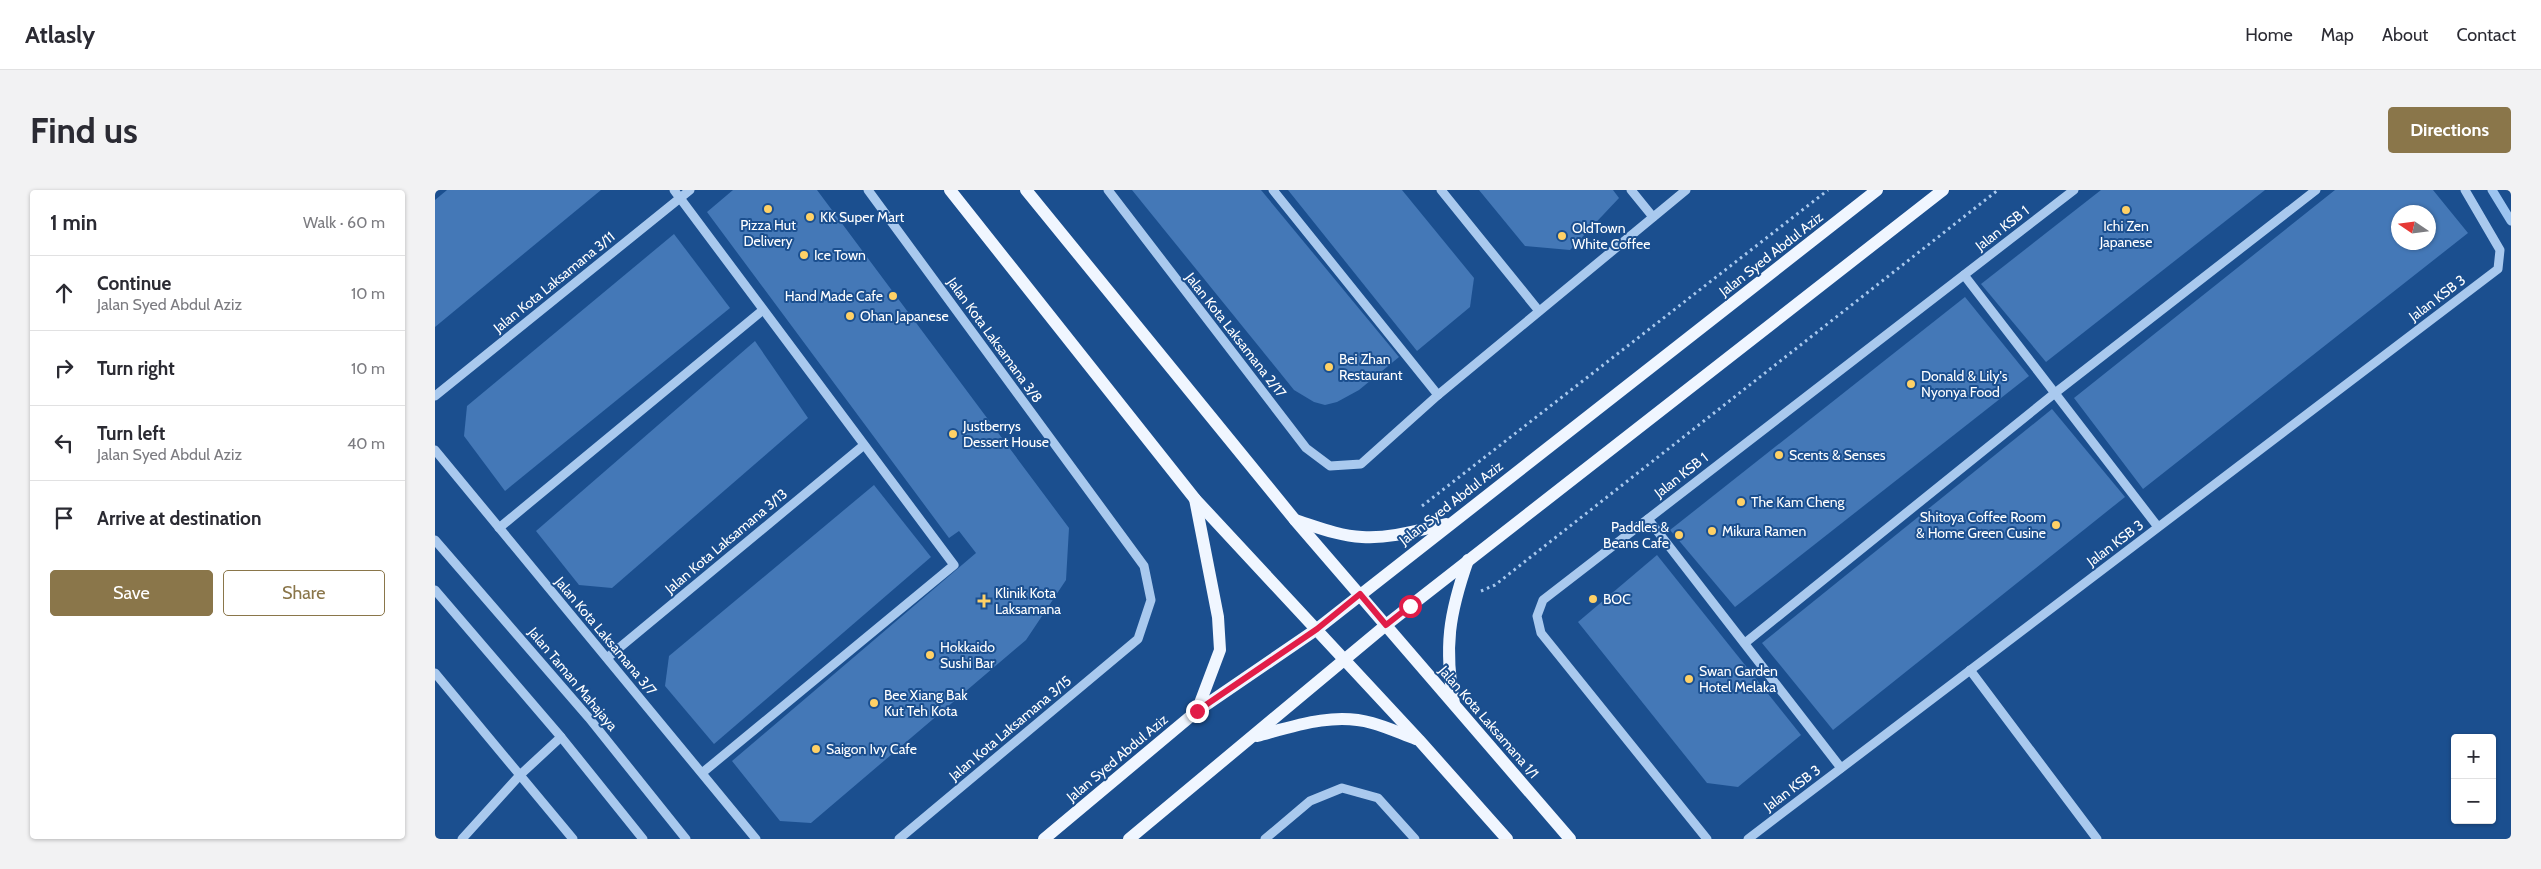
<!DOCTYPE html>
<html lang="en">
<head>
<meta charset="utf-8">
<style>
	body { margin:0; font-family:Cabin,sans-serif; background:#f2f2f3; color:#2b2b33 }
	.controls { position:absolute; right:15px; bottom:15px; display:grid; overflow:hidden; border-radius:5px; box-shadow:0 1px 4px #0004 }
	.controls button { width:45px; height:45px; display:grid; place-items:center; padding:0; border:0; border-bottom:1px solid #e1e1e2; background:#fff; color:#2b2b33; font:25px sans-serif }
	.compass { position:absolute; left:1956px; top:15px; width:45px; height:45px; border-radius:50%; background:#fff; box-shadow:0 1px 4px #0004; rotate:283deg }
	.stop { position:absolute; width:15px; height:15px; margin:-11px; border:4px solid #e11d48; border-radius:50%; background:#fff }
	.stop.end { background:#e11d48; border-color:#fff; box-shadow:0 1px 5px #0008 }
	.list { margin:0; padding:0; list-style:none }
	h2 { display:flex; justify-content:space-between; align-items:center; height:65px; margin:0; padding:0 20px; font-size:21px }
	h2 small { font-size:16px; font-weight:400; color:#7c7c81 }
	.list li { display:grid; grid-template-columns:32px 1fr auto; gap:15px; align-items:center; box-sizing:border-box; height:75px; padding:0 20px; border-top:1px solid #e1e1e2 }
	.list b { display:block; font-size:19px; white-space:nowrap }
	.list p { margin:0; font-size:16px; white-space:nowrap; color:#7c7c81 }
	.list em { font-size:16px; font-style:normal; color:#7c7c81 }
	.actions { display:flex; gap:10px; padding:15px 20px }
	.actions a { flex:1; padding:11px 0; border:1px solid #8a764a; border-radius:5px; text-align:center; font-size:18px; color:#8a764a }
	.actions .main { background:#8a764a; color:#fff }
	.icon { flex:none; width:28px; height:28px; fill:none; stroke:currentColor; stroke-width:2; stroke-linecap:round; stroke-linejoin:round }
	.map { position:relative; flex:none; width:2076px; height:649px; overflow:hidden; border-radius:5px }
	header { display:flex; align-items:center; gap:30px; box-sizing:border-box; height:70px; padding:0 25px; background:#fff; border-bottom:1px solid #e1e1e2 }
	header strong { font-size:24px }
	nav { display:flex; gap:28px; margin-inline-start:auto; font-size:18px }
	.intro { display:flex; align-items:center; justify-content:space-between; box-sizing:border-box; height:120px; padding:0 30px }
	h1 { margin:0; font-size:35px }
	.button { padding:12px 22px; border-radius:5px; background:#8a764a; color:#fff; font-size:18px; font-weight:700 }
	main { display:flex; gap:30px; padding:0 30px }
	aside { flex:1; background:#fff; border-radius:5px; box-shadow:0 1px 4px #0004 }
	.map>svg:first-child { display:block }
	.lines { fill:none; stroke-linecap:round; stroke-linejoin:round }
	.stream { stroke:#9cc4f0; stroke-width:9 }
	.building { fill:#4478b7; fill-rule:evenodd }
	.path { stroke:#a9c9ee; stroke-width:3; stroke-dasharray:2.5 4; stroke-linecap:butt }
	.minor { stroke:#a9c9ee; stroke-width:9 }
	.major { stroke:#f0f6ff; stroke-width:12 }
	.route { stroke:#e11d48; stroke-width:6 }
	.poi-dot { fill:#ffd166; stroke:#1b4f8f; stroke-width:2 }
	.labels { text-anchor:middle; stroke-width:4; stroke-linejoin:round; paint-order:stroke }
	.poi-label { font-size:14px; fill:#fff; stroke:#1b4f8f; text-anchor:start }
	.street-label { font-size:14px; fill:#fff; stroke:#1b4f8f }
</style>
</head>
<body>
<header>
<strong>Atlasly</strong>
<nav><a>Home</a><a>Map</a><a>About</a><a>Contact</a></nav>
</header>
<div class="intro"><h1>Find us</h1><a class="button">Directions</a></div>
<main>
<aside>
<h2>1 min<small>Walk · 60 m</small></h2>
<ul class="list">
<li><svg class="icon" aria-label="ahead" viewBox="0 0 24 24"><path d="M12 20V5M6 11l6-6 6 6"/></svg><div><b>Continue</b><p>Jalan Syed Abdul Aziz</p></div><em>10 m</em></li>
<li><svg class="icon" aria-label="right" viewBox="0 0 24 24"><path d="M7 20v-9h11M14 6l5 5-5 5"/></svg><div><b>Turn right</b></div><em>10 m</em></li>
<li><svg class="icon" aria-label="left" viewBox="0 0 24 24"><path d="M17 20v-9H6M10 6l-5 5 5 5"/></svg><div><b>Turn left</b><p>Jalan Syed Abdul Aziz</p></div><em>40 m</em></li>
<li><svg class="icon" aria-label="arrive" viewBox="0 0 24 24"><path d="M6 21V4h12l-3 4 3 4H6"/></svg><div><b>Arrive at destination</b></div></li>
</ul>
<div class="actions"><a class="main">Save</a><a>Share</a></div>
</aside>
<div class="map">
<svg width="2076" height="649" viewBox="0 0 2076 649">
	<rect width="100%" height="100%" fill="#1b4f8f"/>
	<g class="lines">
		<polyline class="stream" points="2057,0 2076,31"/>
	</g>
	<g class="building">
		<polygon points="12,0 166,0 0,137 0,10"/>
		<polygon points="298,0 382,0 634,338 631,390 591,450 376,633 345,631 297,571 541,363 524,341 514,348 272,22"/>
		<polygon points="697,0 826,0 964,167 924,200 902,212 890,215 879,212 859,200"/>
		<polygon points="853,0 967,0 1039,88 1035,117 982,161"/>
		<polygon points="1044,0 1178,0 1184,8 1135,60 1090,56"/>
		<polygon points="1666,0 1830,0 1611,172 1546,94"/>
		<path d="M1900,0H1998L2033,43L1708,299L1639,208ZM1964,22H1994V52H1964Z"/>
		<polygon points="239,44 295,118 70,301 29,246 32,216"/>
		<polygon points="1530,107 1594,186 1300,417 1235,340"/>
		<polygon points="320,151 373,228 177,398 144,395 101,341"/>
		<polygon points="1617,219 1690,307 1398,540 1327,453"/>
		<polygon points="439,295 496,367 279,554 230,496 234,466"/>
		<polygon points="1222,365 1366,545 1303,597 1272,593 1143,432"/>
	</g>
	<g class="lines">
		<g class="path">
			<polyline points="987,316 1393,0"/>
			<polyline points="1046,401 1060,395 1563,0"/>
		</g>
		<g class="minor">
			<polyline points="239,0 519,375 267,583"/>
			<polyline points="433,0 709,376 716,410 703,449 464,649"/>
			<polyline points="673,0 871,258 895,276 926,274 1003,205 1251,0"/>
			<polyline points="838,0 1003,205"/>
			<polyline points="1006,0 1104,121"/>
			<polyline points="1196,0 1218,27"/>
			<polyline points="1529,85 1723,337"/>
			<polyline points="0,206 255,0"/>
			<polyline points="0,260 321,649"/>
			<polyline points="1213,329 1406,578"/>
			<polyline points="64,338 328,120"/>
			<polyline points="0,350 154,528 251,649"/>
			<polyline points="0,400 126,547 208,649"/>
			<polyline points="1310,453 1620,203 1881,0"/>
			<polyline points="172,468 429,255"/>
			<polyline points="1535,480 1662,649"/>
			<polyline points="0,483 138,649"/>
			<polyline points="27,649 85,585 126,547"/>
			<polyline points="830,649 875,611 907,598 943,608 980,649"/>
			<polyline points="1272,649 1106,443 1102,426 1108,410 1639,0"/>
			<polyline points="1313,649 2063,79 2065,60 2030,0"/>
		</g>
		<g class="major">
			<polyline points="515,0 760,309 984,550 1072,649"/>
			<polyline points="591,0 860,330 1135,649"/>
			<polyline points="760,309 783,427 785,460 762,521"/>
			<path d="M860,330C882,337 904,346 927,347C955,349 984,340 1011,334"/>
			<path d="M1019,514C1009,457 1014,424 1033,370"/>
			<path d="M822,546C859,536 899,522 937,533C952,537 967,544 981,549"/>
			<polyline points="609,649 762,521 882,439 1442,0"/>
			<polyline points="694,649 951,435 1508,0"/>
		</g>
	</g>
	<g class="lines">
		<polyline class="route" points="762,521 882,439 925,404 951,435 975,416"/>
	</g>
	<g class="poi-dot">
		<circle cx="333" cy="19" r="5"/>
		<circle cx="1691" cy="20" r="5"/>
		<circle cx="375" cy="27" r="5"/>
		<circle cx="1127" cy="46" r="5"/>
		<circle cx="369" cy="65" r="5"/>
		<circle cx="458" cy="106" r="5"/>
		<circle cx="415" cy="126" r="5"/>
		<circle cx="894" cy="177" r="5"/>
		<circle cx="1476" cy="194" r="5"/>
		<circle cx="518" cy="244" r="5"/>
		<circle cx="1344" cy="265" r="5"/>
		<circle cx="1306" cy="312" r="5"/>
		<circle cx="1621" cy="335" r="5"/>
		<circle cx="1277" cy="341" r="5"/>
		<circle cx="1244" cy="345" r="5"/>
		<circle cx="1158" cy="409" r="5"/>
		<path d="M546.5 403.5h5v5h5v5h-5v5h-5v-5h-5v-5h5z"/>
		<circle cx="495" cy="465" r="5"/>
		<circle cx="1254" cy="489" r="5"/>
		<circle cx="439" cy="513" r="5"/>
		<circle cx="381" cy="559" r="5"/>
	</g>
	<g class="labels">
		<g class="poi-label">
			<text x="385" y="32">KK Super Mart</text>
			<text x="333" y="40" text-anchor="middle">Pizza Hut<tspan x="333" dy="16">Delivery</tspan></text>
			<text x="1691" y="41" text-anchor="middle">Ichi Zen<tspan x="1691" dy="16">Japanese</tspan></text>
			<text x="1137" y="43">OldTown<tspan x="1137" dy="16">White Coffee</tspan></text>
			<text x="379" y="70">Ice Town</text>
			<text x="448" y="111" text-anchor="end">Hand Made Cafe</text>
			<text x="425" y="131">Ohan Japanese</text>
			<text x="904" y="174">Bei Zhan<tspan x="904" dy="16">Restaurant</tspan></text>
			<text x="1486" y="191">Donald &amp; Lily's<tspan x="1486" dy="16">Nyonya Food</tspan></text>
			<text x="528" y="241">Justberrys<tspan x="528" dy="16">Dessert House</tspan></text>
			<text x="1354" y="270">Scents &amp; Senses</text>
			<text x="1316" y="317">The Kam Cheng</text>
			<text x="1611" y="332" text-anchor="end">Shitoya Coffee Room<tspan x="1611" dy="16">&amp; Home Green Cusine</tspan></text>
			<text x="1234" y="342" text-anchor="end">Paddles &amp;<tspan x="1234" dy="16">Beans Cafe</tspan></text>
			<text x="1287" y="346">Mikura Ramen</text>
			<text x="560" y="408">Klinik Kota<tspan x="560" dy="16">Laksamana</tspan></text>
			<text x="1168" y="414">BOC</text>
			<text x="505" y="462">Hokkaido<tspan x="505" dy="16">Sushi Bar</tspan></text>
			<text x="1264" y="486">Swan Garden<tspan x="1264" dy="16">Hotel Melaka</tspan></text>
			<text x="449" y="510">Bee Xiang Bak<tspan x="449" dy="16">Kut Teh Kota</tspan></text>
			<text x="391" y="564">Saigon Ivy Cafe</text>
		</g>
		<g class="street-label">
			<text transform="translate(1567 38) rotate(-38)" y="5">Jalan KSB 1</text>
			<text transform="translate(1336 64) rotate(-38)" y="5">Jalan Syed Abdul Aziz</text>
			<text transform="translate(119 92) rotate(-39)" y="5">Jalan Kota Laksamana 3/11</text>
			<text transform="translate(2002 108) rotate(-37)" y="5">Jalan KSB 3</text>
			<text transform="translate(801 145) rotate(52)" y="5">Jalan Kota Laksamana 2/17</text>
			<text transform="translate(560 150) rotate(54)" y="5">Jalan Kota Laksamana 3/8</text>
			<text transform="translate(1246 285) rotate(-38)" y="5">Jalan KSB 1</text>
			<text transform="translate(1016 313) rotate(-38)" y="5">Jalan Syed Abdul Aziz</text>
			<text transform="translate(291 351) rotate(-40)" y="5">Jalan Kota Laksamana 3/13</text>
			<text transform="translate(1680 353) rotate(-37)" y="5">Jalan KSB 3</text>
			<text transform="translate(171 446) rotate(50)" y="5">Jalan Kota Laksamana 3/7</text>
			<text transform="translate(138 489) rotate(50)" y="5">Jalan Taman Mahajaya</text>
			<text transform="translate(1054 532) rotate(49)" y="5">Jalan Kota Laksamana 1/1</text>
			<text transform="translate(575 538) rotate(-40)" y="5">Jalan Kota Laksamana 3/15</text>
			<text transform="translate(682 568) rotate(-40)" y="5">Jalan Syed Abdul Aziz</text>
			<text transform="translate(1357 598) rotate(-37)" y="5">Jalan KSB 3</text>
		</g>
	</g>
</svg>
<div class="controls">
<button>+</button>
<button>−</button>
</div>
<svg class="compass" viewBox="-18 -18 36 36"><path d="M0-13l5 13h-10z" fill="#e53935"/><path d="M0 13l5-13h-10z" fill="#7c7c81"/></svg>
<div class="stop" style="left:975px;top:416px"></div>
<div class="stop end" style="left:762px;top:521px"></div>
</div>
</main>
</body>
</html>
